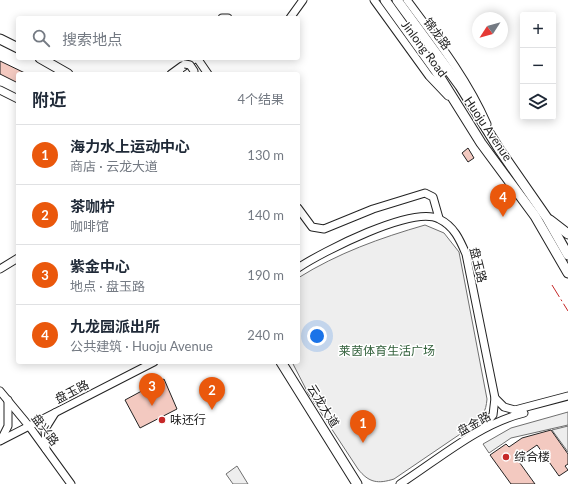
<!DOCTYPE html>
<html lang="zh">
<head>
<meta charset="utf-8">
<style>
	body { margin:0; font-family:Lato,"Noto Sans SC",sans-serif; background:#f2f2f3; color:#1f2937 }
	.controls { position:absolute; right:12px; top:12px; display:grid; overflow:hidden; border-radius:4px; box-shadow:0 2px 10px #0003 }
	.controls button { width:36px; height:36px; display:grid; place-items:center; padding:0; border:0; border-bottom:1px solid #e0e1e3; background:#fff; color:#1f2937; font:20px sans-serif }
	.compass { position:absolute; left:472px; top:12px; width:36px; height:36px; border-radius:50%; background:#fff; box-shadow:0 2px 10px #0003; rotate:234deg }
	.you { position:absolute; left:317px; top:336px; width:14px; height:14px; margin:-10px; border:3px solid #fff; border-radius:50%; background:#1a73e8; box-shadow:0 0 0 6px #1a73e833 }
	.badge { display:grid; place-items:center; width:26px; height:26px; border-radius:50%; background:#ea580c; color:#fff; font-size:13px; font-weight:700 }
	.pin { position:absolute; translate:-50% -33px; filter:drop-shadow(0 1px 2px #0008) }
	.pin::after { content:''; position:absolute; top:21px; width:14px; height:12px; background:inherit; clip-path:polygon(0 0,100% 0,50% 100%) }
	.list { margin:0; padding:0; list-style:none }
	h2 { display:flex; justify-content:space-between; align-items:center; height:52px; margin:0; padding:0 16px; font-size:17px }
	h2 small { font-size:13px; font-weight:400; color:#747a83 }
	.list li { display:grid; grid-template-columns:26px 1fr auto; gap:12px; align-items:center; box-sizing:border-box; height:60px; padding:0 16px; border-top:1px solid #e0e1e3 }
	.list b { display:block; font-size:15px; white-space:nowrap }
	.list p { margin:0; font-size:13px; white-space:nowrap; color:#747a83 }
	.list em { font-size:13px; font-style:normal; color:#747a83 }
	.icon { flex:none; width:22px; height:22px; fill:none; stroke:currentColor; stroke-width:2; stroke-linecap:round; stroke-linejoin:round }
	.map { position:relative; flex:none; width:568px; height:484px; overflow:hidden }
	.search { position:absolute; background:#fff; box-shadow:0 2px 10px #0003; left:16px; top:16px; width:284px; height:44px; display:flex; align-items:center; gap:10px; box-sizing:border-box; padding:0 14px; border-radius:4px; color:#747a83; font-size:15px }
	.panel { position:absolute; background:#fff; box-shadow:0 2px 10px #0003; left:16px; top:72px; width:284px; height:292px; border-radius:4px }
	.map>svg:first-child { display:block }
	.green { fill:#eee; stroke:#6f6f6f }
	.parking { fill:#ededed; stroke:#6f6f6f }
	.building { fill:#f3c9c0; stroke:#222 }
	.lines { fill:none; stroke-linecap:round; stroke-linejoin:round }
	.minor-casing { stroke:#222; stroke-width:9 }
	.major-casing { stroke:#222; stroke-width:11 }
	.minor { stroke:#fff; stroke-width:7 }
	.major { stroke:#fff; stroke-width:9 }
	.minor-bridge-casing { stroke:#222; stroke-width:9; stroke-linecap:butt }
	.minor-bridge { stroke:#fff; stroke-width:7 }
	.power { stroke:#c62828; stroke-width:1; stroke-dasharray:14 3 2 3; stroke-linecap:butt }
	.poi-dot { fill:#c62828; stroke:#fff; stroke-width:1.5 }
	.labels { text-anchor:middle; stroke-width:3; stroke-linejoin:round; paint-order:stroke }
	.street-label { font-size:12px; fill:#222; stroke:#fff }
	.park-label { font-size:12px; fill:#2f5e38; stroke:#fff }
	.poi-label { font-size:12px; fill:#222; stroke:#fff; text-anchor:start }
</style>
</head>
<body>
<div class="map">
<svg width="568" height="484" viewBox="0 0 568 484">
	<rect width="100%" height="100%" fill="#fff"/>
	<g class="green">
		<path d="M425,225L444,233L459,252L487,399C486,412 482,418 472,426L394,479C378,484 369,483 358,469L308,393L292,362H298V278C338,253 380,238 425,225Z"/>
		<polygon points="568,412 568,425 511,438 489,453 483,444 511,428"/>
		<polygon points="237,466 248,484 233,484 226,474"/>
	</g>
	<polygon class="parking" points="568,426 568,452 552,430"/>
	<g class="building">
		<polygon points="0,61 27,74 18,74 18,83 0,74"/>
		<polygon points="468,148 474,158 468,162 462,153"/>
		<polygon points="164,379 177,409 140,428 125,400"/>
		<polygon points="551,430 568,454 568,464 565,466 568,470 559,476 537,445 517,459 535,484 511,484 490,455 506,444 509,447 522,438"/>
	</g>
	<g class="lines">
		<defs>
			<g id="minor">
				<polyline points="374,0 429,76 448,96"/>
				<path d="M407,0C436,39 467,78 487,124"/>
				<polyline points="222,18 228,18"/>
				<polyline points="290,18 303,0"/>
				<polyline points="197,58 208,74"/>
				<polyline points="171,74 182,66"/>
				<polyline points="179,74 180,69 196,58"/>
				<polyline points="0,90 18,99"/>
				<polyline points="298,208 312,227 324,229 373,209 425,193 433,197 439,218"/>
				<path d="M298,268C322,252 413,205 439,219C454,226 460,240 466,254L495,398L504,407L515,410L568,396"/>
				<polyline points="0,269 18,258"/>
				<polyline points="0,391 29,426 71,484"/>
				<polyline points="480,430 493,415 495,398"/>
				<polyline points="1,440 8,426 8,400"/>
				<polyline points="0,441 154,362"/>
				<polyline points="46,449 45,429 55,413"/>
				<path d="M400,484C439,459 479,424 524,413"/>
			</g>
			<g id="major">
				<polyline points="385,0 436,71 481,143 535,216 568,273"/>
				<polyline points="397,0 460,86 499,149 547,218 568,255"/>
				<polyline points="0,39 18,48"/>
				<polyline points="40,58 68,74"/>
				<polyline points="550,220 568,234"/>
				<polyline points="281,362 357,484"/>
			</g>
		</defs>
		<use href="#minor" class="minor-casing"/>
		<use href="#major" class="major-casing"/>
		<use href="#minor" class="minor"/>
		<use href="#major" class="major"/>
		<defs>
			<polyline id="minor-bridge" points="185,64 190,65 194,71 194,74"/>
		</defs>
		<use href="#minor-bridge" class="minor-bridge-casing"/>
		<use href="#minor-bridge" class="minor-bridge"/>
		<polyline class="power" points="552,285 568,311"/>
	</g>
	<g class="poi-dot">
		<circle cx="162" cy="420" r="4"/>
		<circle cx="506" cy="457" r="4"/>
	</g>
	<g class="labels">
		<g class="street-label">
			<text transform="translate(437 34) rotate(53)" y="4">锦龙路</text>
			<text transform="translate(424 49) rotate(53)" y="4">Jinlong Road</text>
			<text transform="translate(488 129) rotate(56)" y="4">Huoju Avenue</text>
			<text transform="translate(478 265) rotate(76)" y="4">盘玉路</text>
			<text transform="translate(72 392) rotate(-27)" y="4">盘玉路</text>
			<text transform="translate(323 406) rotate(58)" y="4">云龙大道</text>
			<text transform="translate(474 424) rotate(-29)" y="4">盘金路</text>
			<text transform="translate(45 430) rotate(53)" y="4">盘兴路</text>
		</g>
		<g class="park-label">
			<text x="387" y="355">莱茵体育生活广场</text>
		</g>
		<g class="poi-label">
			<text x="170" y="424">味还行</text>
			<text x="514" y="461">综合楼</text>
		</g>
	</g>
</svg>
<div class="controls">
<button>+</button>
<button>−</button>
<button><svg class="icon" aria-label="layers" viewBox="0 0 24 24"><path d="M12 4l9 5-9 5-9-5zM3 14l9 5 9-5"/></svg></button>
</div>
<svg class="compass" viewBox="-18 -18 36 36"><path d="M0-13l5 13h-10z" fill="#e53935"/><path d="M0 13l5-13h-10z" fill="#747a83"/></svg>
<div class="you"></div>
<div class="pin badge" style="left:363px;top:443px">1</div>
<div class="pin badge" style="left:212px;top:410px">2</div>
<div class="pin badge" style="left:152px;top:406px">3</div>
<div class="pin badge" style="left:503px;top:217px">4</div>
<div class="search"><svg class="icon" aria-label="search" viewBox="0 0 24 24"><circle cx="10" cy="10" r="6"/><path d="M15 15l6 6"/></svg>搜索地点</div>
<section class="panel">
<h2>附近<small>4个结果</small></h2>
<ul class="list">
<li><span class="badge">1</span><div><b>海力水上运动中心</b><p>商店 · 云龙大道</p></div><em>130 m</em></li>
<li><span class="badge">2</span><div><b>茶咖柠</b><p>咖啡馆</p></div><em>140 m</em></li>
<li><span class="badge">3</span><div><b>紫金中心</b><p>地点 · 盘玉路</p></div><em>190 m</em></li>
<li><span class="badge">4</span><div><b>九龙园派出所</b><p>公共建筑 · Huoju Avenue</p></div><em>240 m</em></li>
</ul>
</section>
</div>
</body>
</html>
